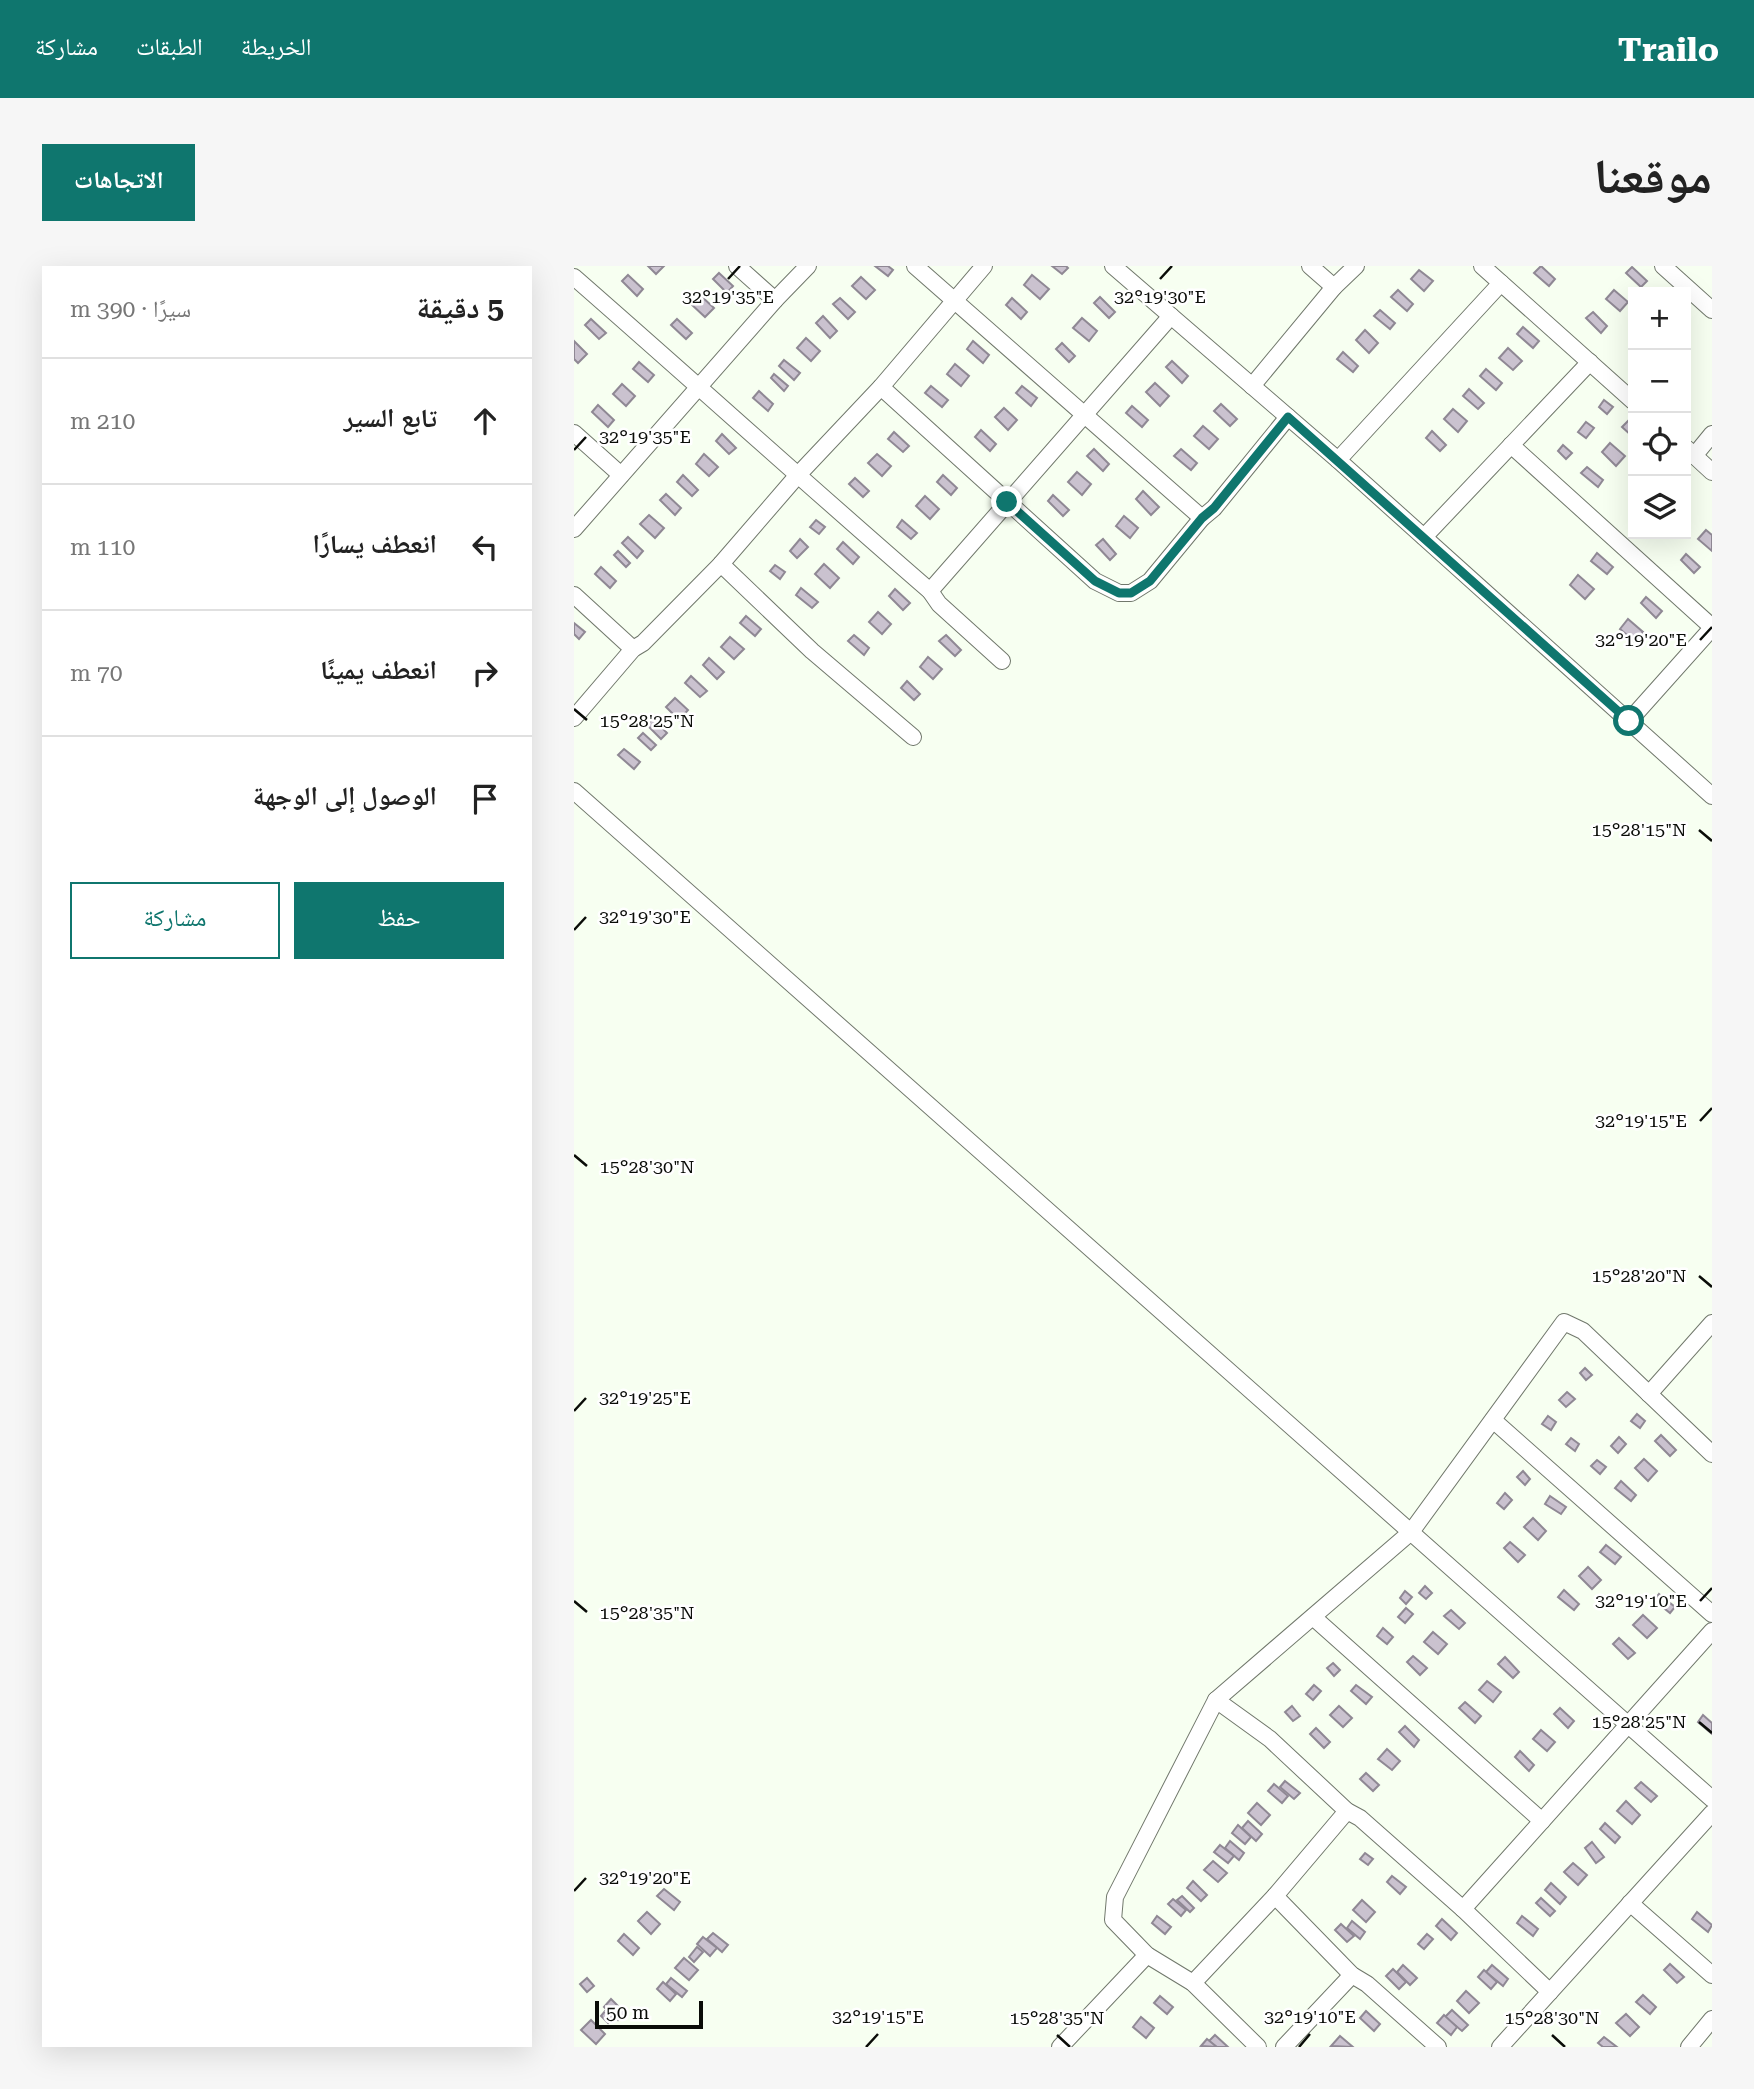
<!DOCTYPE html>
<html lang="ar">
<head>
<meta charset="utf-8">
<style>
	body { margin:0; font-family:"Roboto Serif","Noto Naskh Arabic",serif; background:#f6f6f6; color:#222; direction:rtl }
	.controls { position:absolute; right:21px; top:21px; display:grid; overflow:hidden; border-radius:0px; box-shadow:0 7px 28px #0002 }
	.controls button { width:63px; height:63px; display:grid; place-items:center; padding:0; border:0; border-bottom:2px solid #e0e0e0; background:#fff; color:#222; font:35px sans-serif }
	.scale { position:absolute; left:21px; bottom:18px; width:108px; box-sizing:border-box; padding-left:7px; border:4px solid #0a0c08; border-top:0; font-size:19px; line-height:24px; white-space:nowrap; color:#0a0c08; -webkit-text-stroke:5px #fff; paint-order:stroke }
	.stop { position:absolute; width:21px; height:21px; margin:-16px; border:5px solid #0f766e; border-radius:50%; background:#fff }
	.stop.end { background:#0f766e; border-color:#fff; box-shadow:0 2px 7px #0008 }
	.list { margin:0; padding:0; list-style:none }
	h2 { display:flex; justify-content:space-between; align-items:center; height:91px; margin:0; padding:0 28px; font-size:30px }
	h2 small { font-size:23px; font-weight:400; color:#767676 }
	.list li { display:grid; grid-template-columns:46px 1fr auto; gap:21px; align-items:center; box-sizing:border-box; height:126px; padding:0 28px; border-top:2px solid #e0e0e0 }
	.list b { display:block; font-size:26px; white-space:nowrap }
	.list em { font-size:23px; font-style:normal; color:#767676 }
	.actions { display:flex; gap:14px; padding:21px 28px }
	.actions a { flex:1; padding:16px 0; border:2px solid #0f766e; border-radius:0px; text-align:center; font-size:24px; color:#0f766e }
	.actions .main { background:#0f766e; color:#fff }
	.icon { flex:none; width:38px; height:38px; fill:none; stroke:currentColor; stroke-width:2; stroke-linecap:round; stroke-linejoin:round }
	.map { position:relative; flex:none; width:1138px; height:1781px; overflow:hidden; direction:ltr; border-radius:0px }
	header { display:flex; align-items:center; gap:42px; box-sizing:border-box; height:98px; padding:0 35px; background:#0f766e; color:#fff }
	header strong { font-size:33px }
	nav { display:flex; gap:38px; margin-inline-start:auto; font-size:24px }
	.intro { display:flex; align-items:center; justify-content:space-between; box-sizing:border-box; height:168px; padding:0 42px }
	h1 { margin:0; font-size:49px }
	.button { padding:18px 32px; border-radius:0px; background:#0f766e; color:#fff; font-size:24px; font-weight:700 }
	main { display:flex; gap:42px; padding:0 42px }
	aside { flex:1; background:#fff; border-radius:0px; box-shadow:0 7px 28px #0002 }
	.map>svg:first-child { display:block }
	.building { fill:#cac2cf; stroke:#8f8894; stroke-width:2 }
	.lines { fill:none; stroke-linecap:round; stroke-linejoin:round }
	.street-casing { stroke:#71786c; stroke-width:18 }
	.street { stroke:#fff; stroke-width:16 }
	.route { stroke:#0f766e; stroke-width:9 }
	.ticks { fill:none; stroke:#0a0c08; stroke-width:2.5 }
	.ticks-label { font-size:18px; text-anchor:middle; fill:#0a0c08; stroke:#fff; stroke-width:5; stroke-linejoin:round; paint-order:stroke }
</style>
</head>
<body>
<header>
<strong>Trailo</strong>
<nav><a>الخريطة</a><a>الطبقات</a><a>مشاركة</a></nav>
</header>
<div class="intro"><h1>موقعنا</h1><a class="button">الاتجاهات</a></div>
<main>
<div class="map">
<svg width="1138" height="1781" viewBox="0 0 1138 1781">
	<rect width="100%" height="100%" fill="#f7fff1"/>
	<g class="building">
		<polygon points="74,0 90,0 82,8"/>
		<polygon points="301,0 314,0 319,4 314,10"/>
		<polygon points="478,0 492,0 494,2 488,8"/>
		<polygon points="967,0 981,13 975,20 960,7"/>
		<polygon points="1058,1 1073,15 1067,21 1052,7"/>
		<polygon points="845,4 859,15 850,25 837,13"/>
		<polygon points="145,7 159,20 153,27 139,13"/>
		<polygon points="54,9 69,23 63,30 48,15"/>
		<polygon points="458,9 475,23 466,33 450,19"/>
		<polygon points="287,11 301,24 292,33 278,20"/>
		<polygon points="824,24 839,38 833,45 817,31"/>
		<polygon points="1040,24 1054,36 1046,45 1032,33"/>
		<polygon points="126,29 140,42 131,51 117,38"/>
		<polygon points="526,31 541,46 535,52 520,37"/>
		<polygon points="266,32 281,46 274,53 259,38"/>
		<polygon points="438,32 453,46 447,53 432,39"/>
		<polygon points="806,44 821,57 816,63 800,50"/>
		<polygon points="1019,46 1033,60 1027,67 1012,52"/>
		<polygon points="249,50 263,65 256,72 242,57"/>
		<polygon points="508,52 523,65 515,75 499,62"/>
		<polygon points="17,53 32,67 25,73 11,59"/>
		<polygon points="103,53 118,67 112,73 97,59"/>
		<polygon points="949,61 965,75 959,82 943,68"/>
		<polygon points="791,64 804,77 795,87 782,74"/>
		<polygon points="232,72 246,85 237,95 223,82"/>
		<polygon points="0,75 13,88 4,97 0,93"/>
		<polygon points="399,75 415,89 409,97 393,83"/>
		<polygon points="488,77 501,90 495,96 482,83"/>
		<polygon points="934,82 948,95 939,104 925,92"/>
		<polygon points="769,86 784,100 779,106 763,93"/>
		<polygon points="210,94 226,107 220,114 205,100"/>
		<polygon points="598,95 614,110 608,117 592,101"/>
		<polygon points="65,96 80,109 74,116 59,103"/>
		<polygon points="381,98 395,110 387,120 373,108"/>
		<polygon points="912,103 928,117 922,124 906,110"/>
		<polygon points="200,108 214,120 210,125 197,112"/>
		<polygon points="581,117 595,130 586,140 572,126"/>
		<polygon points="48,118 61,130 52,140 39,128"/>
		<polygon points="357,120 374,134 368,141 351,127"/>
		<polygon points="448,120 463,132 457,140 442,127"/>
		<polygon points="895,123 910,137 904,143 889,130"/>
		<polygon points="185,125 199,138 194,145 179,132"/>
		<polygon points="1030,134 1039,141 1033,148 1025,141"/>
		<polygon points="647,138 663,153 656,160 640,145"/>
		<polygon points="24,139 40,154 34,161 18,146"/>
		<polygon points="558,140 574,154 568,161 552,147"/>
		<polygon points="430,142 443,154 434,164 421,151"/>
		<polygon points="879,143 893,155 884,166 870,153"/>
		<polygon points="1054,155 1059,160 1059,171 1048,161"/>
		<polygon points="1012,156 1020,162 1012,172 1004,166"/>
		<polygon points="629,160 644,173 635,183 620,170"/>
		<polygon points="407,164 422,178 416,185 401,171"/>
		<polygon points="858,165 872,179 866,185 852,172"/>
		<polygon points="320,166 335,180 329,186 314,173"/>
		<polygon points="148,168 162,182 155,188 142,175"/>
		<polygon points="1036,177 1051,190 1042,200 1028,186"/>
		<polygon points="989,179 998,187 992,193 984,185"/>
		<polygon points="520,183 535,198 529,205 513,190"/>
		<polygon points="607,183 623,197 617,204 600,190"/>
		<polygon points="130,188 144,201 135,210 122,198"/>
		<polygon points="303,188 317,200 308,210 294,197"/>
		<polygon points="1013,201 1029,214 1024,221 1007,207"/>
		<polygon points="503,206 517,218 508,229 494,216"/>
		<polygon points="109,209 124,224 118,230 103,216"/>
		<polygon points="369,209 383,222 377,229 363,216"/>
		<polygon points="281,212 295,225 289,231 275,218"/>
		<polygon points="569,225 585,241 577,249 562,233"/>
		<polygon points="92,228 107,242 101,249 86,234"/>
		<polygon points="479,229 495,244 489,250 474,235"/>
		<polygon points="351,230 365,243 356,253 342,240"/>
		<polygon points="75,249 90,262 81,272 66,258"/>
		<polygon points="550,250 564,262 556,272 542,260"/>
		<polygon points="242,254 251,261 245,268 236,261"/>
		<polygon points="328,254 343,267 337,273 323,261"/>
		<polygon points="1132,264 1138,269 1138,285 1124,273"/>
		<polygon points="54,271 69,285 63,292 48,277"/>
		<polygon points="226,273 234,281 223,292 216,285"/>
		<polygon points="529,273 542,288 536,294 522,279"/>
		<polygon points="269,276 285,291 279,298 263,283"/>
		<polygon points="44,285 56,297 52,301 40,289"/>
		<polygon points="1023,287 1039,301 1033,308 1017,295"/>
		<polygon points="1112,288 1126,301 1120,307 1107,294"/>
		<polygon points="250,298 265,312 256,322 241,308"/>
		<polygon points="201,299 211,306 206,313 196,305"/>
		<polygon points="27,301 42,315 36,322 21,308"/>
		<polygon points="1004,309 1020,323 1011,333 996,319"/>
		<polygon points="227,322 244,336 238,342 222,329"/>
		<polygon points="321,323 336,337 329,344 315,330"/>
		<polygon points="1072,331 1088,345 1082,352 1067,337"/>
		<polygon points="304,346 317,358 308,368 295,356"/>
		<polygon points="172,350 187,363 181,370 166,357"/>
		<polygon points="1054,353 1069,366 1061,376 1046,363"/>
		<polygon points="0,357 11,366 5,373 0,368"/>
		<polygon points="280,369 295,382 290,389 274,375"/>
		<polygon points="372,369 387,384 381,390 365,375"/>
		<polygon points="156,371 170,383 160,393 147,381"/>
		<polygon points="354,391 368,403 359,413 346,401"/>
		<polygon points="135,392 150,406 143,413 129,399"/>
		<polygon points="117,410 133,425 126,431 111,417"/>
		<polygon points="333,415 346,428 340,434 327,422"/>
		<polygon points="101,432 114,444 105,454 92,441"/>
		<polygon points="79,452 93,467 87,473 73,459"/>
		<polygon points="69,467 82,479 77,484 64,472"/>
		<polygon points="50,483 66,496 60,503 44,489"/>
		<polygon points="1011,1102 1018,1109 1012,1114 1006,1107"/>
		<polygon points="993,1126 1001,1133 992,1141 985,1134"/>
		<polygon points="1063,1148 1071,1155 1066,1162 1057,1155"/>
		<polygon points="974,1150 982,1156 977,1164 968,1158"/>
		<polygon points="1087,1169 1102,1184 1096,1190 1081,1175"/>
		<polygon points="1045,1171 1052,1178 1044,1187 1037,1180"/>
		<polygon points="997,1172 1005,1178 1001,1185 992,1178"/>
		<polygon points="1070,1193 1083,1205 1074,1215 1061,1202"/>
		<polygon points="1023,1194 1032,1201 1026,1208 1017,1200"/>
		<polygon points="949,1205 956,1213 951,1219 943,1211"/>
		<polygon points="1047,1215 1062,1229 1057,1235 1041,1222"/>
		<polygon points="931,1227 938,1234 930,1243 923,1237"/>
		<polygon points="976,1230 992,1241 987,1248 971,1238"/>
		<polygon points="959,1252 972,1265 964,1274 950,1261"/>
		<polygon points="936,1276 951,1289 944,1296 930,1282"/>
		<polygon points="1032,1279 1047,1291 1041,1298 1026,1286"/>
		<polygon points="1014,1301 1027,1314 1018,1323 1005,1310"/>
		<polygon points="851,1320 858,1327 852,1333 845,1327"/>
		<polygon points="990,1324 1005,1338 1000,1344 984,1331"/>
		<polygon points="831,1325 838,1331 832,1338 826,1332"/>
		<polygon points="1085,1328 1101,1341 1096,1347 1080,1334"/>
		<polygon points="832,1342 839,1348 831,1357 824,1351"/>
		<polygon points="877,1344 891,1357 885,1363 870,1350"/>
		<polygon points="1069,1349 1083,1362 1073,1372 1059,1359"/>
		<polygon points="809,1362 819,1371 813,1378 803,1370"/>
		<polygon points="859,1366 873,1378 864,1388 850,1376"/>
		<polygon points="1045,1372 1061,1387 1054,1393 1039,1378"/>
		<polygon points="839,1390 853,1402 846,1409 833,1396"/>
		<polygon points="931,1391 945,1406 939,1412 924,1398"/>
		<polygon points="759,1397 766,1404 760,1410 753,1402"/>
		<polygon points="913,1415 927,1426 919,1436 905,1424"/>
		<polygon points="740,1419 747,1425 739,1434 732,1428"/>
		<polygon points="782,1419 798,1431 792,1438 777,1425"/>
		<polygon points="891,1436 907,1450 901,1457 885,1442"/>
		<polygon points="718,1440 726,1450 719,1455 711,1446"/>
		<polygon points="765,1440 778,1452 769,1461 756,1449"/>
		<polygon points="986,1442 1000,1455 994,1462 980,1448"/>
		<polygon points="1129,1449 1138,1457 1138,1468 1124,1456"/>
		<polygon points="831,1460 845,1474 840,1481 825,1466"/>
		<polygon points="742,1462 756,1476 750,1482 736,1468"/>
		<polygon points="967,1464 981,1476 973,1485 959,1473"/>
		<polygon points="813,1483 826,1495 818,1504 804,1493"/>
		<polygon points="946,1485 960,1499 955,1505 941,1491"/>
		<polygon points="792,1507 805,1519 799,1525 786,1513"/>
		<polygon points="711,1515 726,1527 720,1533 706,1521"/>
		<polygon points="1067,1516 1083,1530 1077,1536 1061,1522"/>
		<polygon points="700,1518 714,1530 708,1537 694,1525"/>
		<polygon points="1052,1535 1066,1549 1058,1558 1043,1545"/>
		<polygon points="683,1537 696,1549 687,1559 674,1547"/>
		<polygon points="674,1555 688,1568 682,1575 668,1562"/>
		<polygon points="1031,1557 1046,1571 1041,1577 1026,1563"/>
		<polygon points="664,1559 677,1571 671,1578 658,1567"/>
		<polygon points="656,1575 670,1587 665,1594 651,1582"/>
		<polygon points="1018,1576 1030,1591 1022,1597 1011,1582"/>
		<polygon points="646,1579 660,1590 654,1597 640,1586"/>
		<polygon points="791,1587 799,1593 794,1599 786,1593"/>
		<polygon points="639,1595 653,1607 644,1616 630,1604"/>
		<polygon points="999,1597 1013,1609 1004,1619 990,1606"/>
		<polygon points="818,1610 832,1621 826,1628 813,1616"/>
		<polygon points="619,1615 633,1629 627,1635 613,1622"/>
		<polygon points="977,1617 992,1631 986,1638 971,1624"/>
		<polygon points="90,1623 106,1636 100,1644 83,1630"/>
		<polygon points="608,1630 620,1642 616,1646 603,1634"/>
		<polygon points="967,1632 981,1645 976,1650 962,1637"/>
		<polygon points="599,1633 612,1644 607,1650 594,1638"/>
		<polygon points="788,1634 801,1646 792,1656 779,1644"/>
		<polygon points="73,1646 86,1658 77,1668 64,1655"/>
		<polygon points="1123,1646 1138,1659 1134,1666 1118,1653"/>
		<polygon points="583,1650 597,1661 591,1668 578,1657"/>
		<polygon points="948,1650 964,1663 959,1670 943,1657"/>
		<polygon points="868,1653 883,1667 877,1674 862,1660"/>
		<polygon points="778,1655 791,1666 786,1673 773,1662"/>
		<polygon points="767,1658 780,1670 773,1676 761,1664"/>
		<polygon points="139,1667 154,1679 148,1686 133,1673"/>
		<polygon points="50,1668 65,1682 59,1689 44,1675"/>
		<polygon points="853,1668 859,1673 850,1683 844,1678"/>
		<polygon points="129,1671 143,1682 136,1690 123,1678"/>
		<polygon points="123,1681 129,1686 120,1696 115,1691"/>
		<polygon points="110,1692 124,1704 115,1714 101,1702"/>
		<polygon points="1096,1698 1110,1711 1103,1717 1090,1704"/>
		<polygon points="829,1699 843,1712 836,1719 823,1706"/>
		<polygon points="918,1699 934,1713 929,1720 912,1706"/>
		<polygon points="819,1703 832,1716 825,1723 812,1710"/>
		<polygon points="910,1704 923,1716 917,1723 904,1711"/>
		<polygon points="13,1712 20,1720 13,1726 6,1718"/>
		<polygon points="97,1712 113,1725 108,1731 92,1718"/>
		<polygon points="89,1716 102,1728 96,1735 83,1723"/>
		<polygon points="892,1725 905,1737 895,1747 883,1735"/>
		<polygon points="1069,1729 1082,1741 1076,1748 1062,1736"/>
		<polygon points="586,1730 599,1741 593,1748 580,1737"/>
		<polygon points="37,1733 51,1747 44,1754 30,1741"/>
		<polygon points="32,1744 39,1750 34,1757 27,1750"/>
		<polygon points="878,1744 894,1759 888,1765 871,1751"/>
		<polygon points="792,1745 806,1758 800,1765 786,1752"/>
		<polygon points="1052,1748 1065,1761 1056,1770 1042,1757"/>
		<polygon points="870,1749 883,1761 877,1769 863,1757"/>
		<polygon points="567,1751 580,1762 572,1772 559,1761"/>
		<polygon points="17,1754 31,1768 22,1778 7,1764"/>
		<polygon points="641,1769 654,1781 641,1781 635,1775"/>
		<polygon points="766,1770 779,1781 757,1780"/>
		<polygon points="1030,1771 1043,1781 1029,1781 1024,1777"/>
		<polygon points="633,1773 643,1781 627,1780"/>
	</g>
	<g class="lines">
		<defs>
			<g id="street">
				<polyline points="163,0 201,34"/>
				<polyline points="341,0 628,252"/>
				<polyline points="539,0 764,194 1138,530"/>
				<polyline points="736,0 760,21"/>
				<polyline points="908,0 1059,135"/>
				<polyline points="1089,0 1138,44"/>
				<path d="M0,11C119,115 236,221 356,325L365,338L428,395"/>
				<polyline points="678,120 760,21 782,0"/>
				<polyline points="307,121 521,315 545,327 557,327 576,315 628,252 640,242 714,151"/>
				<polyline points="0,167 47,209"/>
				<polyline points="937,179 1138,361"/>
				<polyline points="1112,182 1138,206"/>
				<polyline points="1120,190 1138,168"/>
				<polyline points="764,194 927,17"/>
				<polyline points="0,263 201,34 234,0"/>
				<polyline points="850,271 1016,96"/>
				<polyline points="147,298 238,385 339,471"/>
				<polyline points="356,325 597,50"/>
				<polyline points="0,329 59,383"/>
				<polyline points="0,452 59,383 69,377 147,298 223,210 307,121 410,0"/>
				<polyline points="1055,455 1138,362"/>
				<polyline points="0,525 1138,1533"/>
				<polyline points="1075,1128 1138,1057"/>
				<polyline points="919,1154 1138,1348"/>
				<polyline points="739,1351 968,1555"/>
				<polyline points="642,1434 696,1473 773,1545 786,1552 889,1643 976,1726"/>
				<polyline points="701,1630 778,1709 793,1718 864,1781"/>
				<polyline points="1056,1637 1138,1709"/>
				<polyline points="889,1643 1138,1365"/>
				<polyline points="619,1717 701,1630 773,1545"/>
				<polyline points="486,1781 573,1689"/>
				<polyline points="684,1781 619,1717 573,1689 539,1654 541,1631 642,1434 837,1266 990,1056 1009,1065 1138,1188"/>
				<polyline points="710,1781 778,1709"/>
				<polyline points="926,1781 1138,1547"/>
				<polyline points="1115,1781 1138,1753"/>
			</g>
		</defs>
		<use href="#street" class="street-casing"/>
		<use href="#street" class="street"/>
	</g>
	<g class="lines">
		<polyline class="route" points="433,236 521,315 545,327 557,327 576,315 628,252 640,242 714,151 1055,455"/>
	</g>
	<path class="ticks" d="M154,13L166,0M586,13L598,0M0,184L12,171M1126,374L1138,361M0,443L13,454M1125,564L1138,575M0,664L12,651M1126,855L1138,842M0,889L13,900M1125,1010L1138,1021M0,1145L12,1132M0,1335L13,1346M1126,1335L1138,1322M1125,1456L1138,1467M0,1625L12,1612M483,1769L496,1781M978,1769L991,1781M292,1781L304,1768M725,1781L736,1768"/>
	<g class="ticks-label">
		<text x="154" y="37">32°19'35"E</text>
		<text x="586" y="37">32°19'30"E</text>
		<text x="71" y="177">32°19'35"E</text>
		<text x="1067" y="380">32°19'20"E</text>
		<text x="73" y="461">15°28'25"N</text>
		<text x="1065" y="570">15°28'15"N</text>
		<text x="71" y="657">32°19'30"E</text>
		<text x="1067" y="861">32°19'15"E</text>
		<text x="73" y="907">15°28'30"N</text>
		<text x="1065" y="1016">15°28'20"N</text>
		<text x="71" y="1138">32°19'25"E</text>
		<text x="1067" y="1341">32°19'10"E</text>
		<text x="73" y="1353">15°28'35"N</text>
		<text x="1065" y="1462">15°28'25"N</text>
		<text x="71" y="1618">32°19'20"E</text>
		<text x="304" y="1757">32°19'15"E</text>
		<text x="736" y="1757">32°19'10"E</text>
		<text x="483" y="1758">15°28'35"N</text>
		<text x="978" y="1758">15°28'30"N</text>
	</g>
</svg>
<div class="controls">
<button>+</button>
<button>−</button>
<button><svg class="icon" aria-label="locate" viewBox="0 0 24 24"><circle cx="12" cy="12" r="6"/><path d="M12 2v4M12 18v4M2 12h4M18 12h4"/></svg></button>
<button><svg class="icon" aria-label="layers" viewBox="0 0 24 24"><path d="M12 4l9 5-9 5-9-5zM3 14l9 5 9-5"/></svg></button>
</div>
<div class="scale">50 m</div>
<div class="stop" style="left:1055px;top:455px"></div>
<div class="stop end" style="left:433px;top:236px"></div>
</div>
<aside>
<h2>5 دقيقة<small>سيرًا · 390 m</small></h2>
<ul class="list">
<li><svg class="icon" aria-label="ahead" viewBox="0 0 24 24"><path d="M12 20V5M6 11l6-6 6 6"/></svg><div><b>تابع السير</b></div><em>210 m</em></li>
<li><svg class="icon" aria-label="left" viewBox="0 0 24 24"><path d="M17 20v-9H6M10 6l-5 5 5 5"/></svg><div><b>انعطف يسارًا</b></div><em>110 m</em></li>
<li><svg class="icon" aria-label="right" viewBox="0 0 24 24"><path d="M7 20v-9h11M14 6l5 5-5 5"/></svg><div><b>انعطف يمينًا</b></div><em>70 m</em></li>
<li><svg class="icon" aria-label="arrive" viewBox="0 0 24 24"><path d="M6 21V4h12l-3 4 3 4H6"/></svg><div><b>الوصول إلى الوجهة</b></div></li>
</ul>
<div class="actions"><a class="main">حفظ</a><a>مشاركة</a></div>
</aside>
</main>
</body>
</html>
